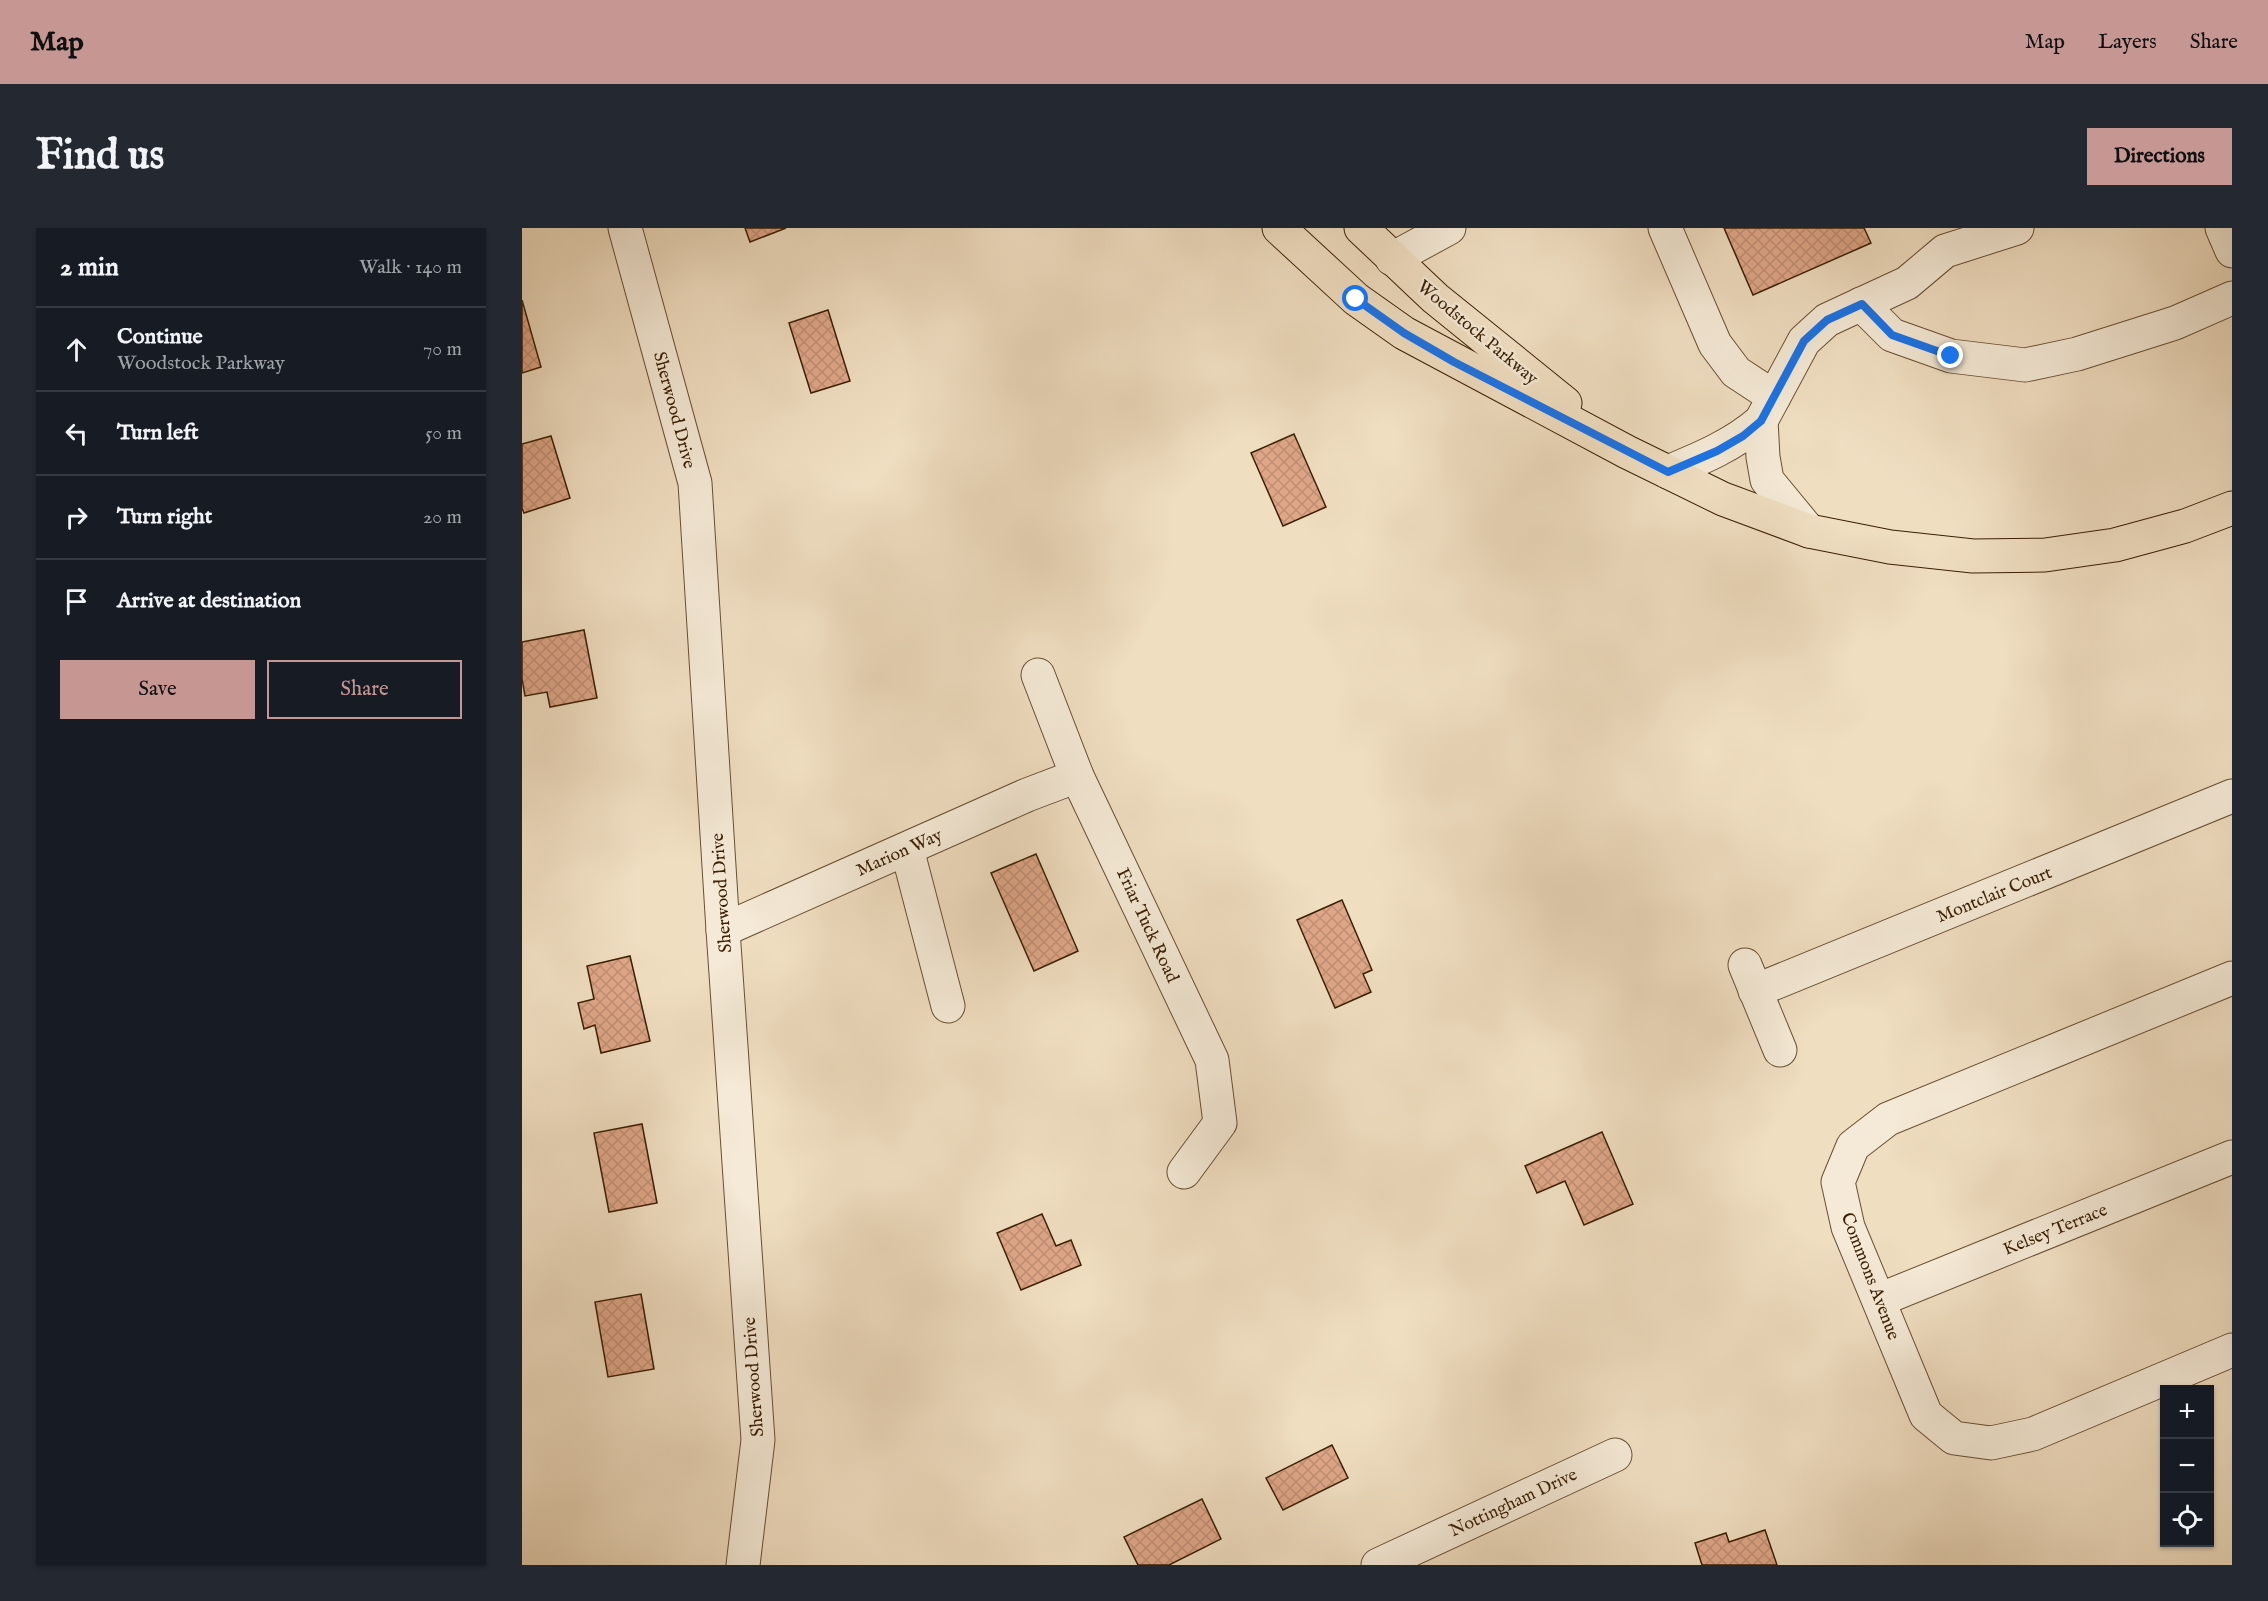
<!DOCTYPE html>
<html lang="en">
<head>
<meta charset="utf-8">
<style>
	body { margin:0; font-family:"IM FELL English",serif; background:#242831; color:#f1f3f6 }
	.controls { position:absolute; right:18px; bottom:18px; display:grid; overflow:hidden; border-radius:0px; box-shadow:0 2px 4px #0004 }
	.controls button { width:54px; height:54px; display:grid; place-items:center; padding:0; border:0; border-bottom:2px solid #363941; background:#171b24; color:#f1f3f6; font:30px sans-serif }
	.stop { position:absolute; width:18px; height:18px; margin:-14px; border:4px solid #1a73e8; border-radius:50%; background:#fff }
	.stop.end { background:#1a73e8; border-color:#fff; box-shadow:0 2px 6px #0008 }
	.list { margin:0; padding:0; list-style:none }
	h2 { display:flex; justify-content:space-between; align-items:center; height:78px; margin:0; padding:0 24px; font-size:26px }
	h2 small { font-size:20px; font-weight:400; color:#9ea1a6 }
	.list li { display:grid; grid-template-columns:39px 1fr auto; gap:18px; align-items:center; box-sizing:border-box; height:84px; padding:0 24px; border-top:2px solid #363941 }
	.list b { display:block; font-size:22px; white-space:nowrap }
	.list p { margin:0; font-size:20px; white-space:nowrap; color:#9ea1a6 }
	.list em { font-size:20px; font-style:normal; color:#9ea1a6 }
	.actions { display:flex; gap:12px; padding:18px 24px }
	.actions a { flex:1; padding:14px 0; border:2px solid #c59692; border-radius:0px; text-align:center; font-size:21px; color:#c59692 }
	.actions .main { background:#c59692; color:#111 }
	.icon { flex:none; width:33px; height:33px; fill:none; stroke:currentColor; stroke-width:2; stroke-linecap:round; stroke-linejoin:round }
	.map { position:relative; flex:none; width:1710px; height:1337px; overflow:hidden; border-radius:0px }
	header { display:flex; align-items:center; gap:36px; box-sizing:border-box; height:84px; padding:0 30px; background:#c59692; color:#111 }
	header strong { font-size:28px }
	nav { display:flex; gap:33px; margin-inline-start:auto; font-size:21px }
	.intro { display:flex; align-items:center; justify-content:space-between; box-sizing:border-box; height:144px; padding:0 36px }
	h1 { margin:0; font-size:42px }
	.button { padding:15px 27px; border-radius:0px; background:#c59692; color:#111; font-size:21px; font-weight:700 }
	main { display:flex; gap:36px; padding:0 36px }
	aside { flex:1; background:#171b24; border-radius:0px; box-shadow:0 2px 4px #0004 }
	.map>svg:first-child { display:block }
	.building { fill:url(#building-cross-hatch); stroke:#3a1f02; stroke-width:1.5 }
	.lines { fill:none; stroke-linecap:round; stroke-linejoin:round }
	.minor-casing { stroke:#684f32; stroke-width:35 }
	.major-casing { stroke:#3a1f02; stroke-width:35 }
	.minor { stroke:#f5ead7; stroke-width:33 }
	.major { stroke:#f0dec1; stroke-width:33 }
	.route { stroke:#1a73e8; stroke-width:8 }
	.labels { text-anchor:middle; stroke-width:5; stroke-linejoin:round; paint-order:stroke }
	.street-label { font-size:18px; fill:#3a1f02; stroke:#f5ead7 }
</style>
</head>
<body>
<header>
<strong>Map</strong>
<nav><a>Map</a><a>Layers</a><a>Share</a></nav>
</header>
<div class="intro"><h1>Find us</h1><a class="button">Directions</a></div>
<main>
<aside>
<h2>2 min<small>Walk · 140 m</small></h2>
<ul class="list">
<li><svg class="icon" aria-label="ahead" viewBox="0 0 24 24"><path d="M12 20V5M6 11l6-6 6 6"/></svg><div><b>Continue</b><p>Woodstock Parkway</p></div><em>70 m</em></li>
<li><svg class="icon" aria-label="left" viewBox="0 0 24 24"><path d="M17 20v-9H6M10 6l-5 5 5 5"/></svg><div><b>Turn left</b></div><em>50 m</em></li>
<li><svg class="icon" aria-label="right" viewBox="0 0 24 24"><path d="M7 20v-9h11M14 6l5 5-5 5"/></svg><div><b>Turn right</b></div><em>20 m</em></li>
<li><svg class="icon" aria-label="arrive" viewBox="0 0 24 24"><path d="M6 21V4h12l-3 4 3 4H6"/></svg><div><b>Arrive at destination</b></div></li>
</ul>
<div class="actions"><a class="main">Save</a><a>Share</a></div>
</aside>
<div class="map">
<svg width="1710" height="1337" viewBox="0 0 1710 1337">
	<defs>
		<pattern id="building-cross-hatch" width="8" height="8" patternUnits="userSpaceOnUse" patternTransform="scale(1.5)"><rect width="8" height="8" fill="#dfa788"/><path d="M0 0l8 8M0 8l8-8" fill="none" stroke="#c08f74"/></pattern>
	</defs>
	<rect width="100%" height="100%" fill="#f0dec1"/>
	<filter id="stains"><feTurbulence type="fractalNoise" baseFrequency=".00333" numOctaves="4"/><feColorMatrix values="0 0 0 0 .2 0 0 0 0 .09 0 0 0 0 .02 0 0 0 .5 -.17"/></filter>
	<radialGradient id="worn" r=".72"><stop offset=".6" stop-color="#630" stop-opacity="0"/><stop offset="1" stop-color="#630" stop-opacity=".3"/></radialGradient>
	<g class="building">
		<polygon points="223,0 264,0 228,14"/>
		<polygon points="1202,0 1342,0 1349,15 1231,67"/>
		<polygon points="0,72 19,139 0,145"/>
		<polygon points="306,82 328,153 289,165 267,95"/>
		<polygon points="772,206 804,279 761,298 729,225"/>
		<polygon points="29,208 48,270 2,285 0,280 0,216"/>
		<polygon points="62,402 75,470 28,479 25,464 3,468 0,451 0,414"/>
		<polygon points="514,626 556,723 512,743 469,645"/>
		<polygon points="820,672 850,742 841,746 849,764 813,780 775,692"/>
		<polygon points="108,728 128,813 79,825 73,797 62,801 56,775 72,771 65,738"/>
		<polygon points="120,896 135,975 87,984 72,905"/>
		<polygon points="1080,904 1111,976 1062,997 1043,953 1015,965 1003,938"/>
		<polygon points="520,986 534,1018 549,1012 559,1037 499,1062 475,1005"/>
		<polygon points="119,1066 132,1141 86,1149 73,1074"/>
		<polygon points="810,1217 826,1250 761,1282 744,1250"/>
		<polygon points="680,1271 699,1311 647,1337 616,1337 602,1309"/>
		<polygon points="1243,1302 1255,1337 1180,1337 1173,1315 1204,1305 1207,1314"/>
	</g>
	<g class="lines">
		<defs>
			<g id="minor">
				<polyline points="103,0 173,255 201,702 236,1212 221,1337"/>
				<polyline points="1143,0 1193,116 1214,144 1252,169"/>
				<polyline points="1700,0 1710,23"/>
				<polyline points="870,31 927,0"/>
				<polyline points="1339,76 1370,107 1429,128 1503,137 1555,126 1653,95 1710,70"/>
				<polyline points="1239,193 1282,113 1305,92 1385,55 1423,23 1495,0"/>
				<path d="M1146,244C1180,230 1211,217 1239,193L1241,229L1245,252L1287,303"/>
				<polyline points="516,447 555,548 690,832 698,895 662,944"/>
				<polyline points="385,621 426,778"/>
				<polyline points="201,702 505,567 555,548"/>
				<polyline points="1223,737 1258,822"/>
				<polyline points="1710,750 1366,891 1331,918 1316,954 1326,999 1404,1187 1432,1210 1469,1215 1511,1206 1710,1122"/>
				<polyline points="1233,763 1710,568"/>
				<polyline points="1357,1072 1710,929"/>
				<polyline points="856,1337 1093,1227"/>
			</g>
			<g id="major">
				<polyline points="757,0 834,71 882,105 1105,224 1201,271 1287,303 1368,319 1451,328 1523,327 1593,317 1663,298 1710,280"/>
				<polyline points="839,0 913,70 1043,175"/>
			</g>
		</defs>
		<use href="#minor" class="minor-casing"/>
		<use href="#major" class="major-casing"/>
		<use href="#minor" class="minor"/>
		<use href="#major" class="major"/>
	</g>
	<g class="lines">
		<polyline class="route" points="834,71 882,105 932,134 1146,244 1195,223 1221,208 1239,193 1282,113 1305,92 1340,76 1370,107 1429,128"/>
	</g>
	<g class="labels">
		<g class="street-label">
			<text transform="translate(956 104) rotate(40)" y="6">Woodstock Parkway</text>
			<text transform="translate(153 182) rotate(75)" y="6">Sherwood Drive</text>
			<text transform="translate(377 624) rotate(-24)" y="6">Marion Way</text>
			<text transform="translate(199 665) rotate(-94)" y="6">Sherwood Drive</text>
			<text transform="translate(1472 666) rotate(-22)" y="6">Montclair Court</text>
			<text transform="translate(626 697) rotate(65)" y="6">Friar Tuck Road</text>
			<text transform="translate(1533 1001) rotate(-22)" y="6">Kelsey Terrace</text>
			<text transform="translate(1349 1048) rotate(69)" y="6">Commons Avenue</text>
			<text transform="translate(231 1149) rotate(-94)" y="6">Sherwood Drive</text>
			<text transform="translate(991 1274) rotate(-25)" y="6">Nottingham Drive</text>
		</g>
	</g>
	<rect width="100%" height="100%" filter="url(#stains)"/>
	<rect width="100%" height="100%" fill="url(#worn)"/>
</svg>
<div class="controls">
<button>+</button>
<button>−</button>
<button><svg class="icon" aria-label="locate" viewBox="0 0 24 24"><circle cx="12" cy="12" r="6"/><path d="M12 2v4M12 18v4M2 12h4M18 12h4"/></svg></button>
</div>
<div class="stop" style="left:834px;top:71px"></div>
<div class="stop end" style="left:1429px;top:128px"></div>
</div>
</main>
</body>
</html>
